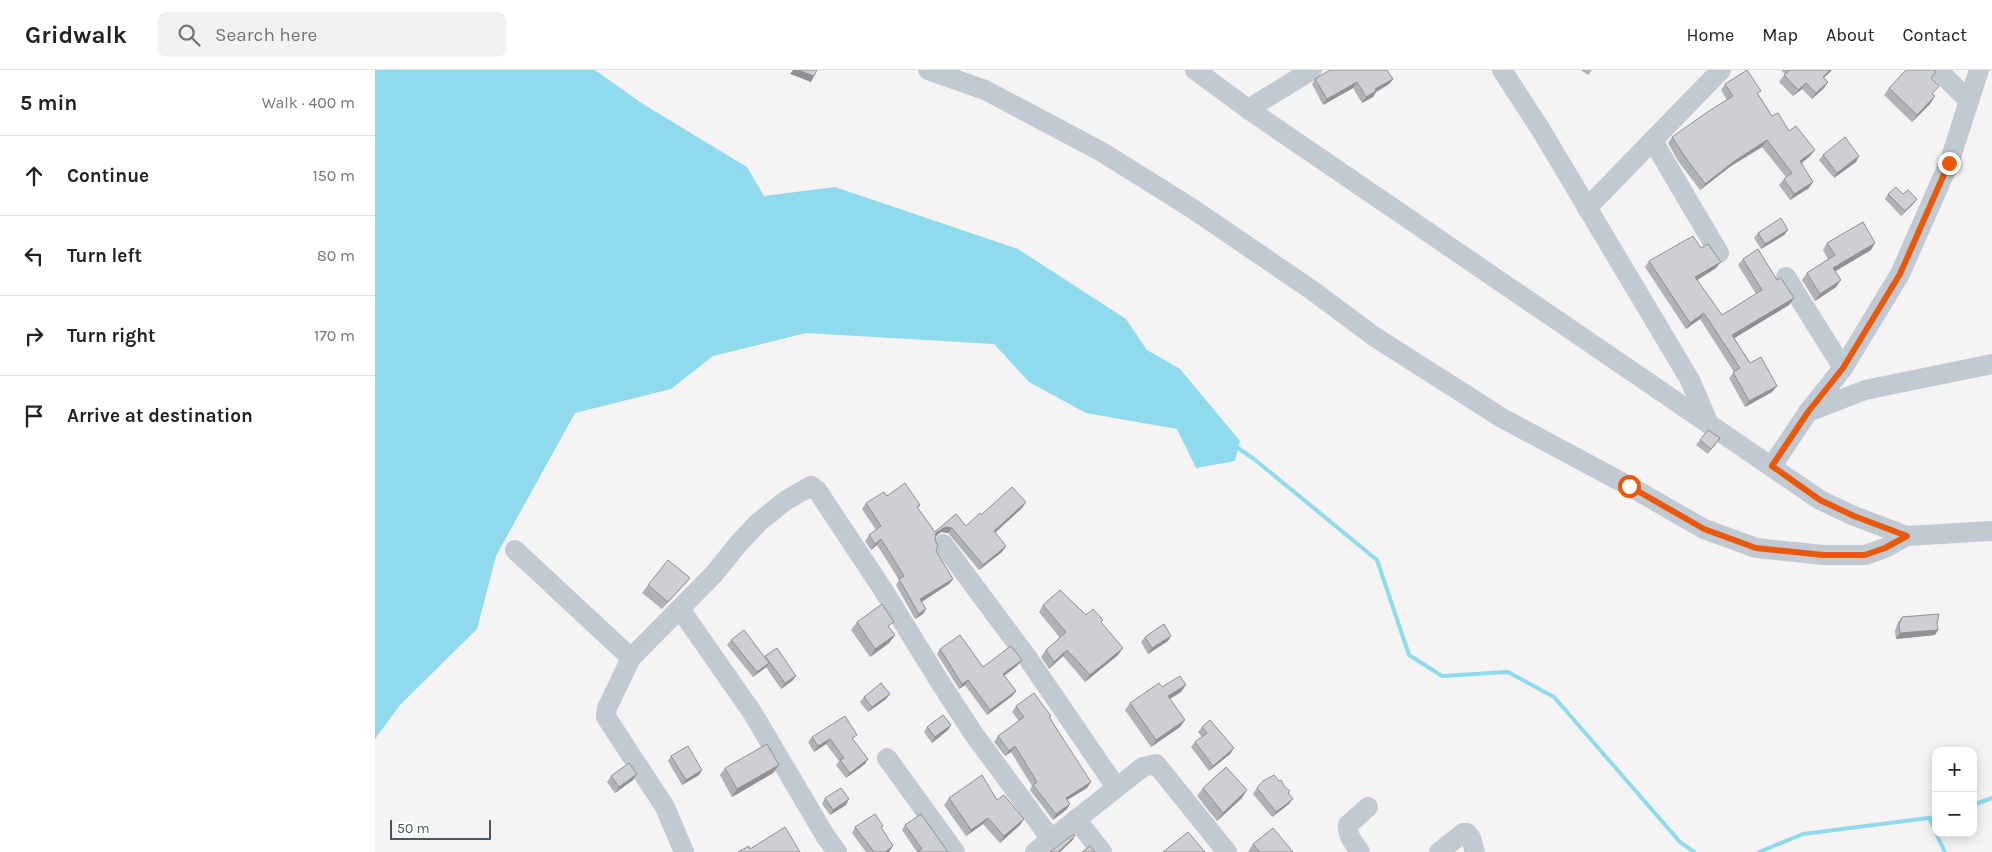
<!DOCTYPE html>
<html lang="en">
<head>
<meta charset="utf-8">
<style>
	body { margin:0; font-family:Karla,sans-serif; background:#f2f2f2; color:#222 }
	.controls { position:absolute; right:15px; bottom:15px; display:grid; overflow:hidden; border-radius:10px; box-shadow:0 2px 12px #0003 }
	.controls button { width:45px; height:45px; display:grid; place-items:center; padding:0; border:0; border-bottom:1px solid #e0e0e0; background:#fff; color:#222; font:25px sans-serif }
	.scale { position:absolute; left:15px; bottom:12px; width:101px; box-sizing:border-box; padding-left:5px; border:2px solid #4a5661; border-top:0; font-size:14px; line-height:18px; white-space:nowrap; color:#4a5661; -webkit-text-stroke:4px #fff; paint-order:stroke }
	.stop { position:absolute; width:15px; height:15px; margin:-11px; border:4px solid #ea580c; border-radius:50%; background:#fff }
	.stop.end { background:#ea580c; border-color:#fff; box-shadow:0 1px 5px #0008 }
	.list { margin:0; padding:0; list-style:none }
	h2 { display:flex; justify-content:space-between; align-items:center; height:65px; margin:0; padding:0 20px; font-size:21px }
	h2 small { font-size:16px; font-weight:400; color:#767676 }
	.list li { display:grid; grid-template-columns:32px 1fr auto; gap:15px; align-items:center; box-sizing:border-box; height:80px; padding:0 20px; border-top:1px solid #e0e0e0 }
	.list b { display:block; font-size:19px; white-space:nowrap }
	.list em { font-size:16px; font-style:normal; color:#767676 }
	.icon { flex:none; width:28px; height:28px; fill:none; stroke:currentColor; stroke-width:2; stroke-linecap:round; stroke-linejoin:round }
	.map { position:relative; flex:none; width:1617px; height:782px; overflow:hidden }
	header { display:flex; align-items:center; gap:30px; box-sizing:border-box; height:70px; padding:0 25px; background:#fff; border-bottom:1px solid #e0e0e0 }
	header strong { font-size:24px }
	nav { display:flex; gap:28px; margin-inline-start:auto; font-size:18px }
	.search { width:350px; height:45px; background:#f2f2f2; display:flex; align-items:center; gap:12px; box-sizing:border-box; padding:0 18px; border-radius:10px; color:#767676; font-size:19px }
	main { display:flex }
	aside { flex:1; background:#fff }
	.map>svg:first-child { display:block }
	.water { fill:#90daee }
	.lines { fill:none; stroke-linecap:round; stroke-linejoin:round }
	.stream { stroke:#90daee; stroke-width:4 }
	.minor { stroke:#c1cad2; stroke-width:20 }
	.wall { fill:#b0b2b7 }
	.shaded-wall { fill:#909195 }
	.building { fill:#cdcfd5; stroke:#909195 }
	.route { stroke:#ea580c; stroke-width:6 }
</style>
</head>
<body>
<header>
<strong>Gridwalk</strong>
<div class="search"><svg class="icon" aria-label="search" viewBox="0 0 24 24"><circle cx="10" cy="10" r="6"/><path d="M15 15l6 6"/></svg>Search here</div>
<nav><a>Home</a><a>Map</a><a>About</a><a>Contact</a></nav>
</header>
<main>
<aside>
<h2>5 min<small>Walk · 400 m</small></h2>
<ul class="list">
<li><svg class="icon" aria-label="ahead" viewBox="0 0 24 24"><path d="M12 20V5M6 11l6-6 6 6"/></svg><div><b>Continue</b></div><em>150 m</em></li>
<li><svg class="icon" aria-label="left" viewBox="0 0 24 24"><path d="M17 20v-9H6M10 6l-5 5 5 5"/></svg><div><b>Turn left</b></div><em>80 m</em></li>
<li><svg class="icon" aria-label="right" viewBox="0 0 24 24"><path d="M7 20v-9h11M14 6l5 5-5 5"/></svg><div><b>Turn right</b></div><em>170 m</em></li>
<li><svg class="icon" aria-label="arrive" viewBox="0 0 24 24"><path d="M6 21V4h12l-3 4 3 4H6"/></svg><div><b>Arrive at destination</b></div></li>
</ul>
</aside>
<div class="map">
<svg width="1617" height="782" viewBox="0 0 1617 782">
	<rect width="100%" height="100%" fill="#f5f3f3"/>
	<polygon class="water" points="0,0 220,0 268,34 372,97 389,126 460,117 643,179 751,249 772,280 805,299 865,371 860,391 821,398 802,359 711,343 654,312 619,274 431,263 338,286 296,319 200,343 121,486 102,559 25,635 0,669"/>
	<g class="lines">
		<g class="stream">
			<polyline points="860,376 879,389 1002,490 1034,585 1067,606 1133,602 1179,627 1305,772 1319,782"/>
			<polyline points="1598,735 1617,728"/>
			<polyline points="1554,748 1561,762"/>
			<polyline points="1561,763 1570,782"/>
			<polyline points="1384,782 1428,764 1561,747"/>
		</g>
		<g class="minor">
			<polyline points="553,0 610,20 727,82 818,139 938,221 1000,267 1127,348 1254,416 1329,459 1381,478 1448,485 1490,485 1510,478 1532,466"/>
			<polyline points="820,0 873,39 1445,430 1479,446 1532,466 1617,461"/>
			<polyline points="1127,0 1166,60 1315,310 1333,352"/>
			<polyline points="1563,0 1594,31"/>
			<polyline points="873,39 937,0"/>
			<polyline points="1278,71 1344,183"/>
			<polyline points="1212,138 1346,0"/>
			<polyline points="1411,207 1468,298"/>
			<polyline points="1433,342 1490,320 1617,294"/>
			<polyline points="1397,396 1433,342 1468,298 1525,204 1574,93 1604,0"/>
			<polyline points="568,474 652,587 741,717"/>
			<polyline points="140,480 256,588 339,504 364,473 383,453 410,431 436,416 442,420 507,518 563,609 598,663 676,769"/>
			<polyline points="305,539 377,642 451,767 462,782"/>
			<polyline points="256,588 232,638 231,647 290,737 309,782"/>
			<polyline points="512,688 580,782"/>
			<polyline points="701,749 727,782"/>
			<polyline points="660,782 768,697 781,694 852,782"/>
			<path d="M985,782C979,773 972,766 973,755L993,737"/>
			<polyline points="1064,782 1088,763 1092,763 1096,768 1100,782"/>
		</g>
	</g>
	<g class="wall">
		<polygon points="1206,0 1217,0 1213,5"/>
		<polygon points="1406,0 1457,0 1449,8 1453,12 1449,18 1437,29 1427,19 1418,26 1404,12 1410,4"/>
		<polygon points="940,9 1018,9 1014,14 1001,22 998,27 987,33 978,18 948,35 937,14"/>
		<polygon points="1557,9 1558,25 1560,26 1555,34 1537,52 1509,25 1514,18"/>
		<polygon points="1350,14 1383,24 1397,46 1414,61 1435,86 1427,93 1434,118 1415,130 1404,115 1409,109 1411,107 1387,77 1356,96 1325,120 1303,91 1293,73 1297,67 1352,30 1346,20"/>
		<polygon points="1448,85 1484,86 1481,92 1459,108 1444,90"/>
		<polygon points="1513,124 1528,124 1542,129 1538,134 1526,146 1510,129"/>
		<polygon points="1413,160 1409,165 1386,179 1379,168 1383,163"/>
		<polygon points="1452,173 1496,180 1460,201 1461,217 1440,231 1427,210 1432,203 1453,189 1448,180"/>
		<polygon points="1368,189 1402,210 1419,228 1414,235 1359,268 1375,293 1397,322 1370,337 1354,308 1359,302 1325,249 1311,259 1270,197 1274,191 1341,198 1322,210 1347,245 1381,224 1363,195"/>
		<polygon points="1325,370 1341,374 1333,384 1321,375"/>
		<polygon points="512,426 545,435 543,438 560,462 581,444 591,456 606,445 651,432 647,438 620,463 631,476 627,482 604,500 573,463 566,462 561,466 561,481 578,509 574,514 547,532 548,544 540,549 521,515 524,510 502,475 496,480 490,471 494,465 501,460 487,439 491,433"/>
		<polygon points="315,508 309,515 287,539 267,523 273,515"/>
		<polygon points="668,535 711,545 726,553 743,585 710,612 688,586 674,599 666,587 671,580 685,568 664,542"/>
		<polygon points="1527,547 1560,565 1521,569 1520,561 1523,552"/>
		<polygon points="482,552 515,558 520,565 514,573 495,587 476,560"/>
		<polygon points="770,567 793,571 773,584 766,572"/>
		<polygon points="356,570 390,587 390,586 421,606 417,611 406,619 391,597 378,607 352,575"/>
		<polygon points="565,579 608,597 643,595 629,606 641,621 637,626 612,645 590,615 584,619 562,584"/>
		<polygon points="787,617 806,622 795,629 810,650 805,657 776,677 750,640 755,633"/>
		<polygon points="489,627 511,629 493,642 485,632"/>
		<polygon points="641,636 676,646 675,647 712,718 692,730 692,739 678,750 655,720 657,716 636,682 630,686 619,672 623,666 644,651 637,642"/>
		<polygon points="552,657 573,660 557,673 549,662"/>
		<polygon points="827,657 859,678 855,684 834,701 816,677 820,672 827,667 823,662"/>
		<polygon points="437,667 478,670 490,694 471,708 461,695 464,691 451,674 439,682 433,672"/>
		<polygon points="296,686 324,705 307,715 293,691"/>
		<polygon points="350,698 398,703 357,727 345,705"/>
		<polygon points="236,706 258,710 240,723 232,712"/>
		<polygon points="828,718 867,728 842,751 822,726"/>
		<polygon points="882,718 913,723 914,734 897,747 878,724"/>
		<polygon points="450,728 471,735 455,745 447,734"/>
		<polygon points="574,728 622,730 649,749 645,755 625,773 608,754 591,766 569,735"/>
		<polygon points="530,755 573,782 542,782 527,760"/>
		<polygon points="480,757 518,776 514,782 491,782 477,763"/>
		<polygon points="878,774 918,782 873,782"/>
	</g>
	<g class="shaded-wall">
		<polygon points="418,0 423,0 439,6 436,12 415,4"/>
		<polygon points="1455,0 1457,0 1443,13 1448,7"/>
		<polygon points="1018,9 1014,14 1001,22 998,27 987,33 991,27 1000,19"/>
		<polygon points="982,12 978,18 948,35 952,29"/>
		<polygon points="1453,12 1449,18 1437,29 1441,23"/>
		<polygon points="1431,13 1427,19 1418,26 1423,20"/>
		<polygon points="1560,26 1555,34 1537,52 1542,45"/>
		<polygon points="1392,70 1387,77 1356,96 1325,120 1330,114 1361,90"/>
		<polygon points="1440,80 1435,86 1421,97 1425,91"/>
		<polygon points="1484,86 1481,92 1459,108 1462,103"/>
		<polygon points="1438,112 1434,118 1415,130 1419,124"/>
		<polygon points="1542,129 1538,134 1526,146 1530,141"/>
		<polygon points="1413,160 1409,165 1386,179 1390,174"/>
		<polygon points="1500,173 1496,180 1454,205 1458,198"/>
		<polygon points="1346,192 1341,198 1316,214 1320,207"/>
		<polygon points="1466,210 1461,217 1440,231 1445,224"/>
		<polygon points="1419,228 1414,235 1353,272 1357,265"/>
		<polygon points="1329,243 1325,249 1311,259 1315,253"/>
		<polygon points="1402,316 1397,322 1370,337 1374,331"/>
		<polygon points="651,432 647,438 615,467 619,461"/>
		<polygon points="570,457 577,458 573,463 566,462 557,469 561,463"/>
		<polygon points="506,469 502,475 496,480 500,474"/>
		<polygon points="631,476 627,482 604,500 608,495"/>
		<polygon points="578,509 574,514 541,535 545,529"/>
		<polygon points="551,539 548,544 540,549 544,544"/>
		<polygon points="1563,560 1560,565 1521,569 1525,563"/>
		<polygon points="520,565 514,573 495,587 500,579"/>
		<polygon points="796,566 793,571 773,584 777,578"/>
		<polygon points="748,578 743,585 710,612 715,605"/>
		<polygon points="692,580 688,586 674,599 679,592"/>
		<polygon points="647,590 643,595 625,609 628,604"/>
		<polygon points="394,593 390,598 378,607 382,602"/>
		<polygon points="421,606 417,611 406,619 410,613"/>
		<polygon points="593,610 590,615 584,619 587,614"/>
		<polygon points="811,615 806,622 788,633 793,626"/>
		<polygon points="641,621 637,626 612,645 615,640"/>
		<polygon points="515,624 511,629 493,642 497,637"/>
		<polygon points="810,650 805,657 776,677 781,670"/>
		<polygon points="576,655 573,660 557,673 560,667"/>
		<polygon points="455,669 451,674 439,682 443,676"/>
		<polygon points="640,676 636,682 630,686 634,681"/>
		<polygon points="859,678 855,684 834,701 838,696"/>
		<polygon points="493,689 490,694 471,708 475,703"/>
		<polygon points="404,695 398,703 357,727 362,719"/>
		<polygon points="327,700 324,705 307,715 311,710"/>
		<polygon points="262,704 258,710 240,723 244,717"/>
		<polygon points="716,712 712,718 687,733 691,728"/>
		<polygon points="872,720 867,728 842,751 848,743"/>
		<polygon points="474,729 471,735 455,745 458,740"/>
		<polygon points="918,729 914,734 897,747 901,742"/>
		<polygon points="695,734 692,739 678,750 681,744"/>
		<polygon points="613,748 608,754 591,766 596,760"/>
		<polygon points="649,749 645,755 625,773 629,766"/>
		<polygon points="700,766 697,771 685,782 683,782"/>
		<polygon points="518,776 514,782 510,782"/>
	</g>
	<g class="building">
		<polygon points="423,0 442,0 439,6"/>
		<polygon points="955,0 1012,0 1018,9 1000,19 1001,21 991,27 982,12 952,29 940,9"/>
		<polygon points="1372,0 1386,21 1382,23 1397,46 1403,43 1414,61 1421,56 1440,80 1425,91 1438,112 1419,124 1409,109 1417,103 1392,70 1361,90 1330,114 1308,84 1297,67 1334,41 1358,26 1350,14"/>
		<polygon points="1415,0 1455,0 1448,7 1453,12 1441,23 1431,13 1423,20 1409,5"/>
		<polygon points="1531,0 1559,0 1561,2 1556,8 1564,16 1557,24 1560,26 1542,45 1514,18"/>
		<polygon points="1470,67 1484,86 1462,103 1448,85"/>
		<polygon points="1521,117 1528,124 1533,120 1542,129 1530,141 1513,124"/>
		<polygon points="1406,148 1413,160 1390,174 1383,163"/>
		<polygon points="1488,152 1500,173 1458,198 1466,210 1445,224 1432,203 1460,185 1452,173"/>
		<polygon points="1318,166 1326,178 1333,174 1346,192 1320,207 1347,245 1387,220 1368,189 1383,179 1402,210 1406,208 1419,228 1357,265 1375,293 1386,287 1402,316 1374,331 1358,302 1365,298 1329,243 1315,253 1274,191"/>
		<polygon points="1333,360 1345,368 1336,379 1325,370"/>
		<polygon points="530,413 545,435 542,437 560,462 581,444 591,456 605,443 606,445 637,417 651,432 619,461 631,476 608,495 577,458 570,457 561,463 560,470 563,476 561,481 578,509 545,529 551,539 544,544 524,509 529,506 506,469 500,474 494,465 506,456 491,433 509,422 512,426"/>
		<polygon points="293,490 315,508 293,532 273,515"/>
		<polygon points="685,520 711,545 718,539 728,550 726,552 748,578 715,605 692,580 679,592 671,580 691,562 668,535"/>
		<polygon points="507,534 519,552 513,556 520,565 500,579 482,552"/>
		<polygon points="1564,544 1562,553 1563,560 1525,563 1524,555 1527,547"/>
		<polygon points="789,554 796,566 777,578 770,567"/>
		<polygon points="369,560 394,593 382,602 356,570"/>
		<polygon points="585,565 608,597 636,576 647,590 628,604 641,621 615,640 593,610 587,614 565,579"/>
		<polygon points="402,578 421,606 410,613 390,586"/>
		<polygon points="805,606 811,615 793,626 810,650 781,670 755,633 784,613 787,617"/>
		<polygon points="506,613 515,624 497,637 489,627"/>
		<polygon points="659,623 676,646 674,647 716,712 691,728 695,734 681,744 658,715 662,712 640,676 634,681 623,666 649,647 641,636"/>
		<polygon points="568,645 576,655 560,667 552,657"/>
		<polygon points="470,646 482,665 477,668 493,689 475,703 465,690 469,688 455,669 443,676 437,667"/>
		<polygon points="835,650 859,678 838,696 820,672 832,663 827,657"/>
		<polygon points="392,674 404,695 362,719 350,698"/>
		<polygon points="313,676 327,700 311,710 296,686"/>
		<polygon points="254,693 262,704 244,717 236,706"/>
		<polygon points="851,697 872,720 848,743 828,718"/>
		<polygon points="607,705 622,730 629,725 649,749 629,766 613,748 596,760 574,728"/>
		<polygon points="899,705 904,711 906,710 909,716 915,721 913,723 918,729 901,742 882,718 888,711"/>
		<polygon points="466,718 474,729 458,740 450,728"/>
		<polygon points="500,744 508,756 506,757 518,776 510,782 499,782 480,757"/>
		<polygon points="546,744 573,782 542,782 547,779 530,755"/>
		<polygon points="410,757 425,782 363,782 374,776 375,779"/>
		<polygon points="898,758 918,782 885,782 878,774"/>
		<polygon points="813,762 830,782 788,782"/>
		<polygon points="699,764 700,766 683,782 675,782"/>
		<polygon points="715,776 720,782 707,782"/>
	</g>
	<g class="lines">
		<polyline class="route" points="1254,416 1329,459 1381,478 1448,485 1490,485 1510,478 1532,466 1479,446 1445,430 1397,396 1433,342 1468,298 1525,204 1574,93"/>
	</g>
</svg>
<div class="controls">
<button>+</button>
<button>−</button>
</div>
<div class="scale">50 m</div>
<div class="stop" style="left:1254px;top:416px"></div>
<div class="stop end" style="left:1574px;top:93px"></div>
</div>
</main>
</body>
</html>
